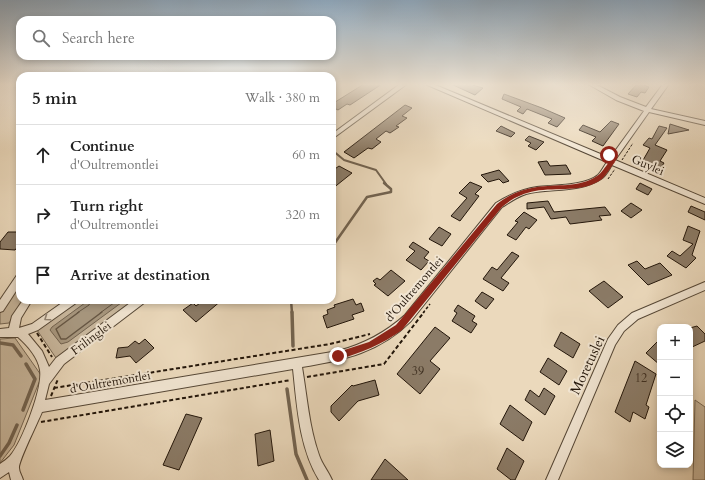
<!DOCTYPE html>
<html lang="en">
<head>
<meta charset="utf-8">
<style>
	body { margin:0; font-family:Cardo,serif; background:#f6f6f6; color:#222 }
	.controls { position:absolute; right:12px; bottom:12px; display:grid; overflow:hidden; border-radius:8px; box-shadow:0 2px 6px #0003 }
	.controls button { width:36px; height:36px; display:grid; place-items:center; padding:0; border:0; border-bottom:1px solid #e0e0e0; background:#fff; color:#222; font:20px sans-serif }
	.stop { position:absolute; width:12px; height:12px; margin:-9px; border:3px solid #8f2418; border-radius:50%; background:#fff }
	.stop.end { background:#8f2418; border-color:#fff; box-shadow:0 1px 4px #0008 }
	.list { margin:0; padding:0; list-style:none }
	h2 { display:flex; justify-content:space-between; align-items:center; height:52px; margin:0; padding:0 16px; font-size:17px }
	h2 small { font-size:13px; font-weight:400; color:#767676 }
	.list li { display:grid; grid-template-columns:26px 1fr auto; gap:12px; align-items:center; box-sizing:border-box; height:60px; padding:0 16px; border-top:1px solid #e0e0e0 }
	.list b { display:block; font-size:15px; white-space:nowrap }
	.list p { margin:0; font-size:13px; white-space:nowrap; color:#767676 }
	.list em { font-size:13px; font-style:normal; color:#767676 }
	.icon { flex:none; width:22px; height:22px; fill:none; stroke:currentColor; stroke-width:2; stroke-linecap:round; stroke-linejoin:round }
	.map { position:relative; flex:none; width:705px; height:480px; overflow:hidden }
	.search { position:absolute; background:#fff; box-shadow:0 2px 6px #0003; left:16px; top:16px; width:320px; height:44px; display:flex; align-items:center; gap:10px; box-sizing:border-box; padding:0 14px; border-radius:12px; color:#767676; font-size:15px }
	.panel { position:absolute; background:#fff; box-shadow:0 2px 6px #0003; left:16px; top:72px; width:320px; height:232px; border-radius:12px }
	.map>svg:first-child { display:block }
	.green { fill:#c9b89e; stroke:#766754 }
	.water { fill:#a7977f; stroke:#726350 }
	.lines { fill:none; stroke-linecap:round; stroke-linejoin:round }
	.shore-far1 { stroke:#655644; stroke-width:1 }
	.shore { stroke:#655644; stroke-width:1.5 }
	.stream-far2 { stroke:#726350; stroke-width:2 }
	.stream-far1 { stroke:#726350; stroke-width:2.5 }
	.stream { stroke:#726350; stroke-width:3.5 }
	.building { fill:#8b7b67; stroke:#23160a }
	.minor-casing { stroke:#554736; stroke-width:2 }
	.path-far2 { stroke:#23160a; stroke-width:1; stroke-dasharray:2.5 1.5; stroke-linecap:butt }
	.path-far1 { stroke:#23160a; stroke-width:1.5; stroke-dasharray:3 2; stroke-linecap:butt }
	.path { stroke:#23160a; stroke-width:2; stroke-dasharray:4 2.5; stroke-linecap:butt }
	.minor { fill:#f2e6d3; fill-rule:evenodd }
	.oneway { stroke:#958879 }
	.route { fill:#8f2418 }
	.labels { text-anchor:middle; stroke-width:4; stroke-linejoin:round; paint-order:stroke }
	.street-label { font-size:12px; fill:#23160a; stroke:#f2e6d3 }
	.near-number-label { font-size:12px; fill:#3d2f21 }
	.near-street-label { font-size:14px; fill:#23160a; stroke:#f2e6d3 }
</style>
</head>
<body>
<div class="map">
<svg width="705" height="480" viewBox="0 0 705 480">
	<rect width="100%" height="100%" fill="#ebd9bc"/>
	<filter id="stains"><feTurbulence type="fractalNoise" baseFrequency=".005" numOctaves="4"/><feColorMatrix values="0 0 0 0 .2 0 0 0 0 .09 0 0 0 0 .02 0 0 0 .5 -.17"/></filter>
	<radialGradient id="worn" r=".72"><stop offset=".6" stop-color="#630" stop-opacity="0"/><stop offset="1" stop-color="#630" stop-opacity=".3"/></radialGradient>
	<g class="green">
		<polygon points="20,282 20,300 24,300 9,323 0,324 0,313"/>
		<polygon points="79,300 135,300 56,358 37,330"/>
		<polygon points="15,338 41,375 40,380 14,445 0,463 0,339"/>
		<polygon points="695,400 705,407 705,480 693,480"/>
	</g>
	<polygon class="water" points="89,300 125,300 68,342 61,344 50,330 52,327"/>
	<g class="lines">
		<g class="shore-far1">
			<polyline points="77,313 89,305 91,300"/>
			<polyline points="100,313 118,300"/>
		</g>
		<polyline class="shore" points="79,312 56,329 61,339 66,339 102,312"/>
		<polyline class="stream-far2" points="332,150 344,160 376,170 386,184"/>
		<g class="stream-far1">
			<polyline points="332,247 367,197 391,192 391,189 384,183"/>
			<polyline points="291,300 292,313"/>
		</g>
		<g class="stream">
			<polyline points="292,312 293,346"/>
			<polyline points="0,343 13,345 21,356"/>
			<polyline points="287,389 296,454 307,480"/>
			<polyline points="23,410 35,379 26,364"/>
			<polyline points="0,456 9,443 17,425"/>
		</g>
	</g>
	<g class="building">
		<polygon points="364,84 382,84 350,105 347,104 338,110 332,107 332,104"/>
		<polygon points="451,84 469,84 483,88 475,95"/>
		<polygon points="637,84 641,84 649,87 645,93 641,92 637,97 628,94"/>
		<polygon points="504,94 542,108 565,118 557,127 548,123 552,119 527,109 523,114 517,111 521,107 502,99"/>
		<polygon points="405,105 412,108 402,116 407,118 396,126 399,127 390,133 386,131 376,139 381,142 372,149 368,148 354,158 344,152"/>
		<polygon points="611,121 619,124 603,146 592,141 596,137 579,130 583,125 600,132"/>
		<polygon points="670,124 689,130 668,134"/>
		<polygon points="501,126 515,133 511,137 496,131"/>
		<polygon points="659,126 667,128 655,145 667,150 660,161 664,163 660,169 642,162 650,148 643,145 649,138 652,139"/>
		<polygon points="529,136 544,142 536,150 528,146 531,143 525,140"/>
		<polygon points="547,161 550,166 566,165 571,174 545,175 538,162"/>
		<polygon points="339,166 352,173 332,189 332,171"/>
		<polygon points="499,170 509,181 503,183 499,179 488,182 481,175"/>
		<polygon points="470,182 482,187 475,194 479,196 460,221 451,216 467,198 459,193"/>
		<polygon points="640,183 652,189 648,195 636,189"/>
		<polygon points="548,201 554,212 605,207 611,215 599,216 602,220 570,224 566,217 551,219 544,207 527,209 527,203"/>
		<polygon points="631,203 642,210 631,218 621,211"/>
		<polygon points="691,206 705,212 705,220 688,212"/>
		<polygon points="524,212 537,220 529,229 526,227 516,240 507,235 518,222 515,221"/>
		<polygon points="688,226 700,231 692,255 696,258 686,268 667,256 672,251 680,256 693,244 683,240"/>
		<polygon points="439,227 451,234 442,246 429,239"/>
		<polygon points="8,232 20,232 20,244 15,250 0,249 0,242"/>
		<polygon points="413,242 429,252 424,258 429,261 421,270 406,260 415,251 409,247"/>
		<polygon points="512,252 519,256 501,278 509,283 503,291 483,279 492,267 497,270"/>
		<polygon points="637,261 645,269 660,263 672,275 648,285 628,265"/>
		<polygon points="391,270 405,281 388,296 374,285 376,284 373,281 377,278 380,280"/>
		<polygon points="604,281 623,297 608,308 589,291"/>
		<polygon points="482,292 494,299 486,309 475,301"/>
		<polygon points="353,299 356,305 361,303 364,311 352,315 354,319 327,328 323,316 328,314 327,310 335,307 334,305"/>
		<polygon points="204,300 222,300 196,322 183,310 193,303 196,306"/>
		<polygon points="458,305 475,316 472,321 477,324 471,333 452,321 457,313 454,311"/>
		<polygon points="697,326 705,334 705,341 690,348 690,328"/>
		<polygon points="435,327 450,338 430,361 440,369 420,394 397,374"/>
		<polygon points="561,332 580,344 573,358 554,346"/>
		<polygon points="145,339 154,348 136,363 130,356 116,358 118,348 128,347 135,341 139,344"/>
		<polygon points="660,339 660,365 646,353"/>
		<polygon points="548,358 567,371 559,385 540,372"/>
		<polygon points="635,361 656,374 646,405 649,407 645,419 633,412 630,422 615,412"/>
		<polygon points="375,380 379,395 358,401 339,421 331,412 331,406 352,385 353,386"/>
		<polygon points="544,388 555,396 545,415 525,400 530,390 539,397"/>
		<polygon points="510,405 532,422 523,441 500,424"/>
		<polygon points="186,414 202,418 179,470 163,465"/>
		<polygon points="270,430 274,461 258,466 255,434"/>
		<polygon points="507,448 524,461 515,480 511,480 497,469"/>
		<polygon points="385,459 408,480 371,480"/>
	</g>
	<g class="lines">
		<defs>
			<g id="minor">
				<polygon points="400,84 407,84 332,139 332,134"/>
				<path d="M425,84H433L610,158L644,111L616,100L588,84H595L620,97L646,107L663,84H669L651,109L705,121V125L649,112L615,160L705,198V204L612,165C609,169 606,176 601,179C580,193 550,188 526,194C517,197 510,202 502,207L411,321C380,352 345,360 302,367C307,396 309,427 319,455C322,464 328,471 332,480H319C299,447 297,406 293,369L42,412C38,422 18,462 19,468C19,472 22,476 23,480H11L9,472L0,478V464C3,462 7,459 10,456C22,442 43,388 40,370C38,357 27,345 18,337H0V329L9,328L12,316L23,300H32L21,318L19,328L32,324L66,300H77L76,303L38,330L28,334L42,351L49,367L56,358L134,300H145L144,303L64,364L49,384L45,400L338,351C364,344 385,333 405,315L496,203C509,195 522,189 537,187C553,185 585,186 598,175C601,172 604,166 607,162Z"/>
				<polygon points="20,274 20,285 3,311 0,312 0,300 17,275"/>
				<polygon points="705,282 705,290 638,319 624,331 615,345 558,480 546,480 608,339 618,325 632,313"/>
			</g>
		</defs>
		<use href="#minor" class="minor-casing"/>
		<g class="path-far2">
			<polyline points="622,160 633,143"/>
			<polyline points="608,179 615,169"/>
		</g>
		<polyline class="path-far1" points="423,313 430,304"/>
		<g class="path">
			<polyline points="37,333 52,357"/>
			<polyline points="307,377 384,364 424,312"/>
			<polyline points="54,388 330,344 370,334"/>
			<polyline points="51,396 58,379"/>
			<polyline points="41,422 291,380"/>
		</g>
		<use href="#minor" class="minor"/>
	</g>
	<defs><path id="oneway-chevron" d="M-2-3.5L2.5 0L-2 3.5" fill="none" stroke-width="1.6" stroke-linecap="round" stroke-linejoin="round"/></defs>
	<use class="oneway" href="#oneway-chevron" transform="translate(47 318) rotate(145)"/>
	<linearGradient id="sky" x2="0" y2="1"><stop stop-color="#8ea8be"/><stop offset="0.56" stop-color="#f6eee1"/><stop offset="1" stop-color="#f6eee1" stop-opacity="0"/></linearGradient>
	<rect width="705" height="151" fill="url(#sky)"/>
	<path class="route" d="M607,154H611L609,158L615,162C611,167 607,174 602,179C584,193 556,187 535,191C523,193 511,199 502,207L402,330C381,345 362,352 338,360L335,359V353L369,342L396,325L497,204C508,195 522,189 537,187C556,184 580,188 597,176C602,173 605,167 609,162L603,159Z"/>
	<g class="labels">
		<g class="street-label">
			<text transform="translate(648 165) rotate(23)" y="4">Guylei</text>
			<text transform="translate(414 289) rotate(-49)" y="4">d'Oultremontlei</text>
			<text transform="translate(91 338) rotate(-37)" y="4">Frilinglei</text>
			<text transform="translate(110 382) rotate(-10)" y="4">d'Oultremontlei</text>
		</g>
		<g class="near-number-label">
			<text x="418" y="375">39</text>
			<text x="641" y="382">12</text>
		</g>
		<g class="near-street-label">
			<text transform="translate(587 365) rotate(-65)" y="5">Moretuslei</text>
		</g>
	</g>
	<rect width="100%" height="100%" filter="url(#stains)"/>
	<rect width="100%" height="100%" fill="url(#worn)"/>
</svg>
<div class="controls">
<button>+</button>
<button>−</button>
<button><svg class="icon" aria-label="locate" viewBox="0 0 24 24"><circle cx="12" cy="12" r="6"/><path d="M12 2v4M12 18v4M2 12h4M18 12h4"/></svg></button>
<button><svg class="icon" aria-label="layers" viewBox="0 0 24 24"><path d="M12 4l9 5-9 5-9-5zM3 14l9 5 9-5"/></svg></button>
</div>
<div class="stop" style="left:609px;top:155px"></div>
<div class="stop end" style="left:338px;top:356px"></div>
<div class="search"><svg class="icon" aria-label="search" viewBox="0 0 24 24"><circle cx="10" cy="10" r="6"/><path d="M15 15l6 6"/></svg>Search here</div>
<section class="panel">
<h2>5 min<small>Walk · 380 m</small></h2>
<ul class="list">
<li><svg class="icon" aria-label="ahead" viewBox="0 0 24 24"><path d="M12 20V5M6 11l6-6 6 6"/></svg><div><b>Continue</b><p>d'Oultremontlei</p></div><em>60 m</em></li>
<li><svg class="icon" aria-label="right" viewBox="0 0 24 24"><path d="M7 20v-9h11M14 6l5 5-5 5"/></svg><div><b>Turn right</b><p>d'Oultremontlei</p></div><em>320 m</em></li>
<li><svg class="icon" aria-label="arrive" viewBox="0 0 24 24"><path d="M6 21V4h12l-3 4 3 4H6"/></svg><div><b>Arrive at destination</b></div></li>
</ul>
</section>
</div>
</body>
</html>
